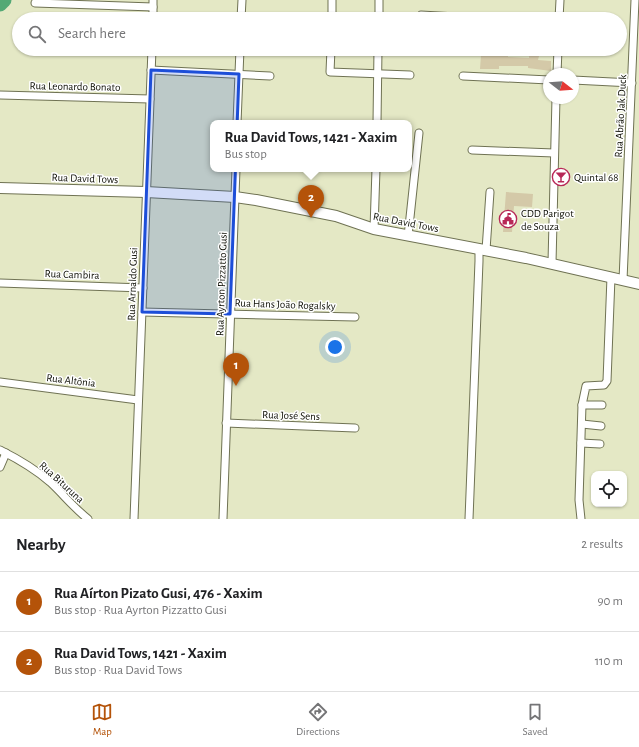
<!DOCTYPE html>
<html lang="en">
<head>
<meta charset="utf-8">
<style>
	body { margin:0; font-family:"Alegreya Sans",sans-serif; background:#f2f2f2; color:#202124 }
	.controls { position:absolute; right:12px; bottom:12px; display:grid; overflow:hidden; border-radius:8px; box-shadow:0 1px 3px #0004 }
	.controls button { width:36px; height:36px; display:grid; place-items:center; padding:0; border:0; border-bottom:1px solid #e0e0e0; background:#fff; color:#202124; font:20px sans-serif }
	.compass { position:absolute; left:543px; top:68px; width:36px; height:36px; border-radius:50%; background:#fff; box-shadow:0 1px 3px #0004; rotate:107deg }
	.you { position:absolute; left:335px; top:347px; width:14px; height:14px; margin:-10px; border:3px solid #fff; border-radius:50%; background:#1a73e8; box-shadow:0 0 0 6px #1a73e833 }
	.badge { display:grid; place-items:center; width:26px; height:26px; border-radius:50%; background:#b45309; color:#fff; font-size:13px; font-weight:700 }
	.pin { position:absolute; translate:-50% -33px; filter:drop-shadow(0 1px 2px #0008) }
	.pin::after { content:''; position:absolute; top:21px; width:14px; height:12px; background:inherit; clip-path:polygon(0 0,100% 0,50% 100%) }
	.popup { position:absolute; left:210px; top:120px; width:202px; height:52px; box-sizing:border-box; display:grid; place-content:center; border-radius:8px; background:#fff; filter:drop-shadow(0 1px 3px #0005); font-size:13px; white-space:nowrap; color:#757577 }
	.popup b { font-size:15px; color:#202124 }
	.popup::after { content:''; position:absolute; left:50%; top:100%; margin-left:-8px; border:8px solid transparent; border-top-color:#fff }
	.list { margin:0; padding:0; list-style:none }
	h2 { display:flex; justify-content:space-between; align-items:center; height:52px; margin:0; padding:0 16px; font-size:17px }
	h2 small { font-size:13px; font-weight:400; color:#757577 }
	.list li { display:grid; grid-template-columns:26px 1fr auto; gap:12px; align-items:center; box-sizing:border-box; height:60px; padding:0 16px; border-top:1px solid #e0e0e0 }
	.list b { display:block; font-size:15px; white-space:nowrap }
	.list p { margin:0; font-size:13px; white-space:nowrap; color:#757577 }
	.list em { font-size:13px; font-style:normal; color:#757577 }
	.icon { flex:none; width:22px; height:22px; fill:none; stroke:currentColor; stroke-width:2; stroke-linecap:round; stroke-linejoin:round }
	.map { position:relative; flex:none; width:639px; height:519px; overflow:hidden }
	.search { position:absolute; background:#fff; box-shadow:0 1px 3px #0004; left:12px; right:12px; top:12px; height:44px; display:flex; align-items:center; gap:10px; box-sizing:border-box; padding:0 14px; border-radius:22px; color:#757577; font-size:15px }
	.sheet { height:172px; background:#fff }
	nav { display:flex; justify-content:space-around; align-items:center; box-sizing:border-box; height:56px; border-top:1px solid #e0e0e0; background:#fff; font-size:11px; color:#757577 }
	nav a { display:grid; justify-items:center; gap:2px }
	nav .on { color:#b45309 }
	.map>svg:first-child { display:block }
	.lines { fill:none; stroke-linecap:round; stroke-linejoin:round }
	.river { stroke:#54a975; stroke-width:15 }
	.building { fill:#d4c9a8 }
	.street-casing { stroke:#6f7253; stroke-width:9 }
	.secondary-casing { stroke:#6f7253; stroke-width:12 }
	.street { stroke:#fff; stroke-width:7 }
	.secondary { stroke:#fff; stroke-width:10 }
	.marked { fill:#1d4ed8; fill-opacity:0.2; stroke:#1d4ed8; stroke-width:3; stroke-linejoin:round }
	.labels { text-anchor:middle; stroke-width:3; stroke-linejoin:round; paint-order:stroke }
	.street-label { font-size:11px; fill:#0c0d03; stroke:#fff }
	.poi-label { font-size:11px; fill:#0c0d03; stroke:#fff; text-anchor:start }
</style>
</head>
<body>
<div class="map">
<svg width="639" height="519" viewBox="0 0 639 519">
	<rect width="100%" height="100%" fill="#e4e8c5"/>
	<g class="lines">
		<polyline class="river" points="0,4 4,0"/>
	</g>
	<g class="building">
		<polygon points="501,54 508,54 508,57 529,58 529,56 539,56 538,60 551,61 551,71 528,68 528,66 499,66 499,69 480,69 481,55"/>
		<polygon points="506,192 533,194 532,207 514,206 512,232 503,232"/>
	</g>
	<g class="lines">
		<defs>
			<g id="street">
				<polyline points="35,3 153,7"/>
				<polyline points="421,15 492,19"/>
				<polyline points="153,19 153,0"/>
				<polyline points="241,19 242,0"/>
				<polyline points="332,19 332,0"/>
				<polyline points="379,19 379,0"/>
				<polyline points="559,19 560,0"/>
				<polyline points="331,49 330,72 410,75"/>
				<polyline points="151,70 270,76"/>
				<polyline points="557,74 558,49"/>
				<polyline points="463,76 549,80"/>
				<polyline points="573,80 632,83"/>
				<polyline points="0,95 150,99"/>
				<polyline points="237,123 240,49"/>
				<polyline points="377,123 378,49"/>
				<polyline points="472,150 554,153"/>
				<polyline points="374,229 376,169"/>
				<polyline points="408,236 419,133"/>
				<polyline points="486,250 490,192"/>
				<polyline points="552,263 556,98"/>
				<polyline points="623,280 635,0"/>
				<polyline points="0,283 143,288"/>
				<polyline points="142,312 355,317"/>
				<polyline points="0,382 138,400"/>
				<polyline points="582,405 602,405"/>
				<polyline points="226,423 355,428"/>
				<polyline points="582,424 601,426"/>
				<polyline points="581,443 600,444"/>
				<path d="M0,450C18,459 35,469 50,482C63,494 74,508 88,519"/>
				<polyline points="0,467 6,453"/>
				<polyline points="134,519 152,49"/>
				<polyline points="223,519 236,169"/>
				<polyline points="469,519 479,261 479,248"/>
				<polyline points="581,519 579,500 582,405 586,386 604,385 607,381 611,277"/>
			</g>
			<polyline id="secondary" points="0,188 146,192 235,197 256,200 336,216 374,229 526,258 639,284"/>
		</defs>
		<use href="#street" class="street-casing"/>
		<use href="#secondary" class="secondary-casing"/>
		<use href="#street" class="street"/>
		<use href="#secondary" class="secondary"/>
	</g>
	<path class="marked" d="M151,70L239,74L230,314L142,312Z"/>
	<defs>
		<symbol id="bar-ring" viewBox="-11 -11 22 22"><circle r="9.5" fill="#fff" stroke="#b72857" stroke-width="1.5"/><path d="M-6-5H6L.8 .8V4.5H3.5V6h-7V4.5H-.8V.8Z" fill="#b72857"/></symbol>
		<symbol id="civic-ring" viewBox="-11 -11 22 22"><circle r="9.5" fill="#fff" stroke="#b72857" stroke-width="1.5"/><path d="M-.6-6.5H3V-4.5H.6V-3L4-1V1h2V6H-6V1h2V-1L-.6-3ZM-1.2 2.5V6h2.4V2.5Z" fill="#b72857"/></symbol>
	</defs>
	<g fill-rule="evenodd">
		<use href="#bar-ring" x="551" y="167" width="20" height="20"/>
		<use href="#civic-ring" x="498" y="209" width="20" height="20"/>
	</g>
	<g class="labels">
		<g class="street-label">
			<text transform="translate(75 86) rotate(1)" y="4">Rua Leonardo Bonato</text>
			<text transform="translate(620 116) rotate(-87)" y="4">Rua Abrão Jak Duck</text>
			<text transform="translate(85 178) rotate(2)" y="4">Rua David Tows</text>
			<text transform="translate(406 222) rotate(11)" y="4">Rua David Tows</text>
			<text transform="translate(72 274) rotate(2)" y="4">Rua Cambira</text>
			<text transform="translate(132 284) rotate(-88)" y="4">Rua Arnaldo Gusi</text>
			<text transform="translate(221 284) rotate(-88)" y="4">Rua Ayrton Pizzatto Gusi</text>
			<text transform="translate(285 304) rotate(2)" y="4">Rua Hans João Rogalsky</text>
			<text transform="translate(71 380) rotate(7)" y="4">Rua Altônia</text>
			<text transform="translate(291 415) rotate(2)" y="4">Rua José Sens</text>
			<text transform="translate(62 482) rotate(42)" y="4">Rua Bituruna</text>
		</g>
		<g class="poi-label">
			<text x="574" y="181">Quintal 68</text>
			<text x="521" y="217">CDD Parigot<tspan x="521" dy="13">de Souza</tspan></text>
		</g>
	</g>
</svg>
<div class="controls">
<button><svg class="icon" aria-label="locate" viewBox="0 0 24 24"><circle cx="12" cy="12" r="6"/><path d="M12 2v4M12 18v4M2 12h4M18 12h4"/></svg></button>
</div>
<svg class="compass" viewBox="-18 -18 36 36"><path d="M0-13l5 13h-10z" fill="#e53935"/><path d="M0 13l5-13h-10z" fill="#757577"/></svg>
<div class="you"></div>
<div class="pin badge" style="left:236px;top:386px">1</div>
<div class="pin badge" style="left:311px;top:218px">2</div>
<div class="popup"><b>Rua David Tows, 1421 - Xaxim</b>Bus stop</div>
<div class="search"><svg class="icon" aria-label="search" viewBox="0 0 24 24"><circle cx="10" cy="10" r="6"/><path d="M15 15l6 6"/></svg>Search here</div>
</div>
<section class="sheet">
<h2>Nearby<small>2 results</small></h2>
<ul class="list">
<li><span class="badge">1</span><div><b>Rua Aírton Pizato Gusi, 476 - Xaxim</b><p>Bus stop · Rua Ayrton Pizzatto Gusi</p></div><em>90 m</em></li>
<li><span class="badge">2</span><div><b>Rua David Tows, 1421 - Xaxim</b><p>Bus stop · Rua David Tows</p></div><em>110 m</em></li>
</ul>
</section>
<nav>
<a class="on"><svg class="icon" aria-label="map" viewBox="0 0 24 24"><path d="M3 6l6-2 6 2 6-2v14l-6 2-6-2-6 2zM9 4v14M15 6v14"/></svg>Map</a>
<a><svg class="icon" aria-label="directions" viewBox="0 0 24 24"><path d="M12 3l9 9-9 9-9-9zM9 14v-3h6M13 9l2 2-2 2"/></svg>Directions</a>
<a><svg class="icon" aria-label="saved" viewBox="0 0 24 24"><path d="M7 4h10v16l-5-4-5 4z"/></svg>Saved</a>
</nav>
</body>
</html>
